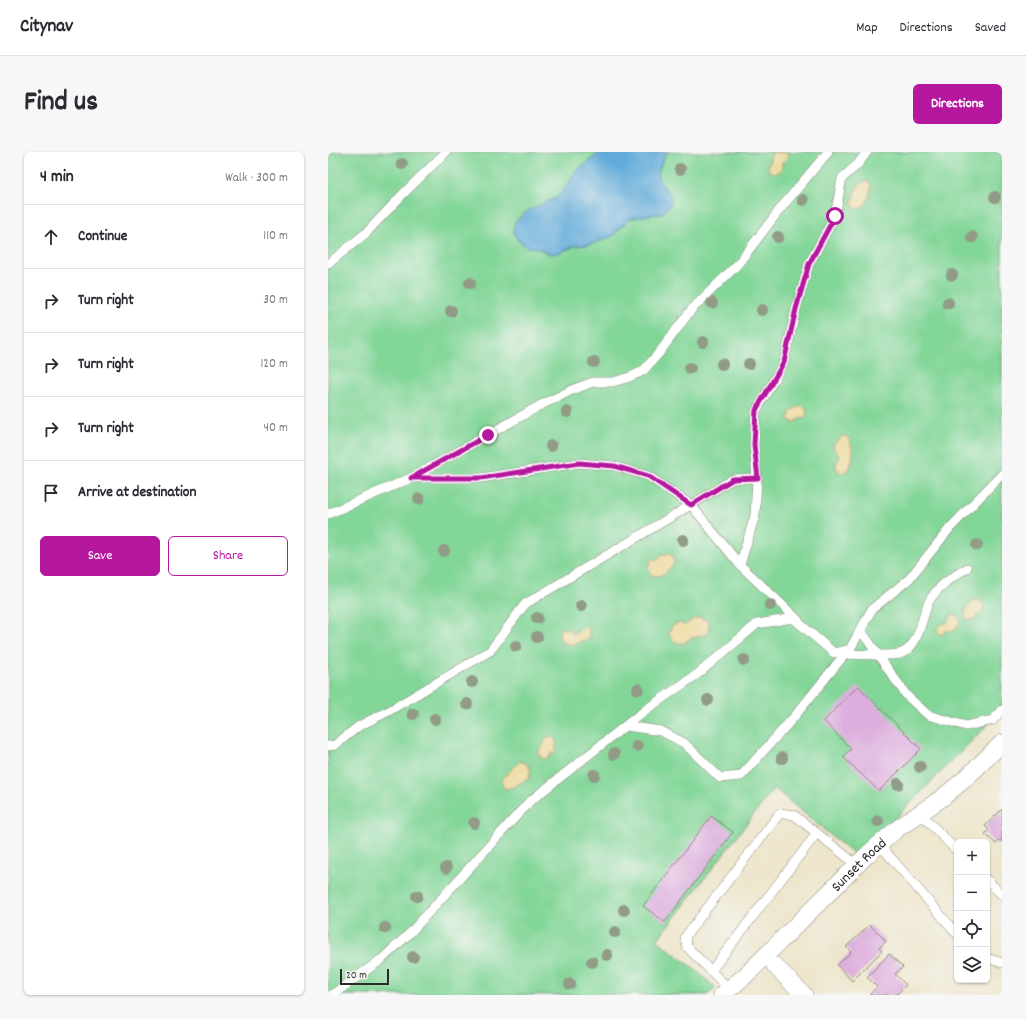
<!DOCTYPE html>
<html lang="en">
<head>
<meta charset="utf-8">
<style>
	body { margin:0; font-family:Dekko,sans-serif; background:#f7f7f7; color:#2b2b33 }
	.controls { position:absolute; right:12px; bottom:12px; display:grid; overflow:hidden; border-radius:6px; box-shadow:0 1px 3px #0004 }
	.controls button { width:36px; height:36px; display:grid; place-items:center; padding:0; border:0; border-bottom:1px solid #e1e1e2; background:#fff; color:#2b2b33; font:20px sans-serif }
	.scale { position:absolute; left:12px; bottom:10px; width:49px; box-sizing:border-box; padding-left:4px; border:2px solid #2b2b2b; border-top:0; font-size:11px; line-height:14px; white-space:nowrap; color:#2b2b2b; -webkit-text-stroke:3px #f6f6f2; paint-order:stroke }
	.stop { position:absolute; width:12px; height:12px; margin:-9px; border:3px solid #b5179e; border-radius:50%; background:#fff }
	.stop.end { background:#b5179e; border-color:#fff; box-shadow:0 1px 4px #0008 }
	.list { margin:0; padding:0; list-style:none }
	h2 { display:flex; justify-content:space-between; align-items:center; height:52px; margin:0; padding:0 16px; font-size:17px }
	h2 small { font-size:13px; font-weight:400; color:#7c7c81 }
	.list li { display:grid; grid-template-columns:26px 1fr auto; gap:12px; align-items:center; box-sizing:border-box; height:64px; padding:0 16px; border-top:1px solid #e1e1e2 }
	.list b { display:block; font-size:15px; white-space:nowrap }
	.list em { font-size:13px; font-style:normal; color:#7c7c81 }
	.actions { display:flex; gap:8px; padding:12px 16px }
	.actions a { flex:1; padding:9px 0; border:1px solid #b5179e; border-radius:6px; text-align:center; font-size:14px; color:#b5179e }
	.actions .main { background:#b5179e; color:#fff }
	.icon { flex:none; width:22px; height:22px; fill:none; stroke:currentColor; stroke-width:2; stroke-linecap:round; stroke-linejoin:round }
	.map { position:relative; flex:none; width:674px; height:843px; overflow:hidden; border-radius:6px }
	header { display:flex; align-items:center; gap:24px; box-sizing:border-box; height:56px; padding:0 20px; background:#fff; border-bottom:1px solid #e1e1e2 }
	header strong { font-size:19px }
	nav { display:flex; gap:22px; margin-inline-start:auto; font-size:14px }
	.intro { display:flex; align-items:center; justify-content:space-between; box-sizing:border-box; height:96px; padding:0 24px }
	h1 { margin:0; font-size:28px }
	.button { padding:10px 18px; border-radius:6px; background:#b5179e; color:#fff; font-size:14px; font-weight:700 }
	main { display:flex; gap:24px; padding:0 24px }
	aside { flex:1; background:#fff; border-radius:6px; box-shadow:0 1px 3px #0004 }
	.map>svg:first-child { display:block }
	.green { fill:#82d698; stroke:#568062 }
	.sand { fill:#eeda9e; stroke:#8c8264 }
	.water { fill:#62abd9; stroke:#466b82 }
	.building { fill:#ddaede }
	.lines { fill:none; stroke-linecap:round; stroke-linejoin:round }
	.service-casing { stroke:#8c887c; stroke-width:10 }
	.minor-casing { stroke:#8c887c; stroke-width:18 }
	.service { stroke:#fff; stroke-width:9 }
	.minor { stroke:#fff; stroke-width:17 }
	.tree { fill:#919b86 }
	.route { stroke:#b5179e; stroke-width:5 }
	.labels { text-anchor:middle; stroke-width:3.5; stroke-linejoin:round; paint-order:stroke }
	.street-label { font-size:15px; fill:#2b2b2b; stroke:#f6f6f2 }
</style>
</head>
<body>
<header>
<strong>Citynav</strong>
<nav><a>Map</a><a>Directions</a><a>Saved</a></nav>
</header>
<div class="intro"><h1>Find us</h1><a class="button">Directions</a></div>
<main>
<aside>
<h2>4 min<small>Walk · 300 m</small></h2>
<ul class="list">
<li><svg class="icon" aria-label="ahead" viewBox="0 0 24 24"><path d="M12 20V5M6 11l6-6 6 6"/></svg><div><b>Continue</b></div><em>110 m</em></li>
<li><svg class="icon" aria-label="right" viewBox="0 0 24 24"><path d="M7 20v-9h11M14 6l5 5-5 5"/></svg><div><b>Turn right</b></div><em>30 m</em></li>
<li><svg class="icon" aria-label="right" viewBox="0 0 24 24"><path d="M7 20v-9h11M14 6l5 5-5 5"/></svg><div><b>Turn right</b></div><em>120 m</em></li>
<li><svg class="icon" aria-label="right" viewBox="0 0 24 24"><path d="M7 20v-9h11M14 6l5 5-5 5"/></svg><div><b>Turn right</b></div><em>40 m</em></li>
<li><svg class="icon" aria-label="arrive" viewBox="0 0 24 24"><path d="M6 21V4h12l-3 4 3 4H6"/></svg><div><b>Arrive at destination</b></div></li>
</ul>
<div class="actions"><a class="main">Save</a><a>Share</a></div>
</aside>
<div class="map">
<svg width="674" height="843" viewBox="0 0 674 843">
	<rect width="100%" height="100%" fill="#f6f6f2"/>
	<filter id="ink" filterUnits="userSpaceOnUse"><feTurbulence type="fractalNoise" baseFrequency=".025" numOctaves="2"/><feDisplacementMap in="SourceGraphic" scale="8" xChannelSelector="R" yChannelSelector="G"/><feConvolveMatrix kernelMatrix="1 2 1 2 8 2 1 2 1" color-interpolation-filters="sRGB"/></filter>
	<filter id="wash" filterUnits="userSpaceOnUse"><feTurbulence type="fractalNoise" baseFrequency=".012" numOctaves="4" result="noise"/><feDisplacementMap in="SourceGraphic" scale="16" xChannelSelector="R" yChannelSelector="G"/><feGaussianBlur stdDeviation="0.9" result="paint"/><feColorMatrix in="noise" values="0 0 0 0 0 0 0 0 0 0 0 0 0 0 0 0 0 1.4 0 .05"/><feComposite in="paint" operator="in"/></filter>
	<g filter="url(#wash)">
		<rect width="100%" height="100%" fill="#eee6cd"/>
		<polygon class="green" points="0,0 674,0 674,558 529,705 446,636 329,788 370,820 388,836 379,843 0,843"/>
		<g class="sand">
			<path d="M446,0L460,1C459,5 459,9 454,10V16L449,21L442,20L440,15L443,3Z"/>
			<path d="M538,29L541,30L543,33C543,41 539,54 531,57L529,56L527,57L525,53L523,52L527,44V39L529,36L532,32Z"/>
			<polygon points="473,253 478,256 479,262 477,266 471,267 469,269 464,271 463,268 460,268 463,259"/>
			<path d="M515,284H519C526,293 527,309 520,318H518L516,321H511V318L508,317V311L512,305L505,295L506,291Z"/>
			<polygon points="342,401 345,405 346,412 336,422 334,422 332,424 324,424 320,415 323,408 326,407 330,408 332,404"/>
			<polygon points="647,447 651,448 656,453 655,459 650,462 646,467 639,468 636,462 638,458"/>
			<path d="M624,462L628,463L631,465C632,471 630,475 626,479H618L613,483L610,481L609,476L612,473L620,470Z"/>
			<path d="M373,465L374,468L379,467L382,475L380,476L382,479C375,487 362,483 356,491C348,492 344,488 340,481L345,473L352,471L357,473L365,467Z"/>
			<path d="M259,474L261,476V481L262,484C260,488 259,488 254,489C245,493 237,496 231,485L232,477L236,476L238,478L239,476L245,481Z"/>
			<polygon points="222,585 226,585 229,592 227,594 229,598 226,601 222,602 222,605 216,607 211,604 210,600 216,592 218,586"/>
			<polygon points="192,609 201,613 201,616 203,619 201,623 202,626 183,636 177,637 174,633 175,626"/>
		</g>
		<path class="water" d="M272,0H341C337,3 336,6 334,10C324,32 336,30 344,47L342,53L334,62L321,63L301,67L286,83L273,89L260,93L247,94L231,101L222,102L209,96L199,95L189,88L185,79L187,70L199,59L229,45L241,31L248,19Z"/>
		<g id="blocks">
			<g class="building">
				<polygon points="530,534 593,597 551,639 515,605 523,597 496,569"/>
				<polygon points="674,657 674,690 672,688 668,692 657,682 661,678 657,674"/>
				<polygon points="383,664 405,680 337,770 315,754"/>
				<polygon points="542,773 558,789 551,796 554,799 524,829 509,813 523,800 518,795"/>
				<polygon points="561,802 575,815 567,822 578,833 568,843 541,843 549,835 539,825"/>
			</g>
		</g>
	</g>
	<g filter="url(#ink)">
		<use href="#blocks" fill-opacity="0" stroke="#8c887c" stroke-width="1"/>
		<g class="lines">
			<defs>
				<g id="service">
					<polyline points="0,112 38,81 76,41 118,0"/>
					<polyline points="85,326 153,326 251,311 286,314 320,324 363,353 412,413 470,468"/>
					<polyline points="0,362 83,326 213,253 244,238 265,230 285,230 302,225 315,219 331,201 363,158 409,113 453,56 500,0"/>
					<polyline points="412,413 427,363 429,326 426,293 428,259 456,210 468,157 481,112 507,64 514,26 529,13 539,0"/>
					<path d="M639,416C625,425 612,432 603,446C594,460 593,488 578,499C571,504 559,503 550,503L579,544L600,563L638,574L665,568L674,558"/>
					<polyline points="532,477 550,503"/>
					<polyline points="512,502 550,503"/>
					<polyline points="298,574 333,579 356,591 392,626 413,624 466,565 517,502"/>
					<polyline points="0,594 7,593 31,574 59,560 162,499 197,452 363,353 405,327 429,326"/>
					<polyline points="592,661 629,699"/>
					<polyline points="551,692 629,782"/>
					<polyline points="659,728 674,743"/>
					<polyline points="659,806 674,811"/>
					<polyline points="383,819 489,681"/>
					<polyline points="401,837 359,795 357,785 452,661 466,663 529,713"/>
					<polyline points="4,843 54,807 83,780 201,650 316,559 371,521 429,472 465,466 506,501 522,497 544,457 581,427 622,376 674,322"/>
				</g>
				<g id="minor">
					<polyline points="447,814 476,843"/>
					<path id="s1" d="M394,843L418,823L540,702L569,677L614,646L638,626L674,591"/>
				</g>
			</defs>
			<use href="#service" class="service-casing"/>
			<use href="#minor" class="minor-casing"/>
			<use href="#service" class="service"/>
			<use href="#minor" class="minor"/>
		</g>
		<g class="tree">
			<circle cx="74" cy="12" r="6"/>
			<circle cx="352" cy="17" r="6"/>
			<circle cx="667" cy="45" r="6"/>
			<circle cx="475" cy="48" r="6"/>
			<circle cx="450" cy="85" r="6"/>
			<circle cx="644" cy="85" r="6"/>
			<circle cx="624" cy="123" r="6"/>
			<circle cx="142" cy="131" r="6"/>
			<circle cx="384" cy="151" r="6"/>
			<circle cx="620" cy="151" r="6"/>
			<circle cx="434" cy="158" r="6"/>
			<circle cx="123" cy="159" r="6"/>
			<circle cx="375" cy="190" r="6"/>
			<circle cx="266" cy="210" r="6"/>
			<circle cx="394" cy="212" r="6"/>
			<circle cx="421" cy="212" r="6"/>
			<circle cx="362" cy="216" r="6"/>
			<circle cx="239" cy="260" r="6"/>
			<circle cx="223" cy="294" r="6"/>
			<circle cx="91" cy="347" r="6"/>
			<circle cx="355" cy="388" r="6"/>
			<circle cx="649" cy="393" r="6"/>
			<circle cx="116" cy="399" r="6"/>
			<circle cx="442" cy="453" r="6"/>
			<circle cx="253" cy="454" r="6"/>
			<circle cx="209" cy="466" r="6"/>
			<circle cx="209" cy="485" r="6"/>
			<circle cx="188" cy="494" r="6"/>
			<circle cx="416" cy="508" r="6"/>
			<circle cx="144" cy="530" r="6"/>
			<circle cx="310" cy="537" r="6"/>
			<circle cx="380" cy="548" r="6"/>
			<circle cx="139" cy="552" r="6"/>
			<circle cx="85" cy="562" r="6"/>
			<circle cx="107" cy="567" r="6"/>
			<circle cx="309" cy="594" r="6"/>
			<circle cx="286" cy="602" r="6"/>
			<circle cx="454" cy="606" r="6"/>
			<circle cx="592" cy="615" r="6"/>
			<circle cx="266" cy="623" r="6"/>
			<circle cx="570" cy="632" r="6"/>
			<circle cx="550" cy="669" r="6"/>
			<circle cx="146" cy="671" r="6"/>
			<circle cx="118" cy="716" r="6"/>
			<circle cx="89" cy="744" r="6"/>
			<circle cx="296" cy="758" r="6"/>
			<circle cx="57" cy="776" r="6"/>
			<circle cx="287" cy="780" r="6"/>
			<circle cx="279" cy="803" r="6"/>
			<circle cx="85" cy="805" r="6"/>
			<circle cx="264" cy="810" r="6"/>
			<circle cx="242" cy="832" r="6"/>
		</g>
	</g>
	<g class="lines" filter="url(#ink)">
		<polyline class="route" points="160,283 83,326 153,326 251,311 286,314 320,324 363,353 405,327 430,326 426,293 428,258 456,210 468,157 481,112 507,64"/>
	</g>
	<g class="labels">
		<g class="street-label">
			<text dy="5" stroke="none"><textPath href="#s1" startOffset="189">Sunset Road</textPath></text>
		</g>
	</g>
</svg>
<div class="controls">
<button>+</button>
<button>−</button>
<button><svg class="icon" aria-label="locate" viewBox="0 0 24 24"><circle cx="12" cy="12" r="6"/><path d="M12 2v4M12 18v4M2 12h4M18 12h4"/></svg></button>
<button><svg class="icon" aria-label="layers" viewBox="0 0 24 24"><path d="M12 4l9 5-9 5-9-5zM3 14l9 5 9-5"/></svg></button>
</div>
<div class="scale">20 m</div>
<div class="stop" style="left:507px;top:64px"></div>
<div class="stop end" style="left:160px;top:283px"></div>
</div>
</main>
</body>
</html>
